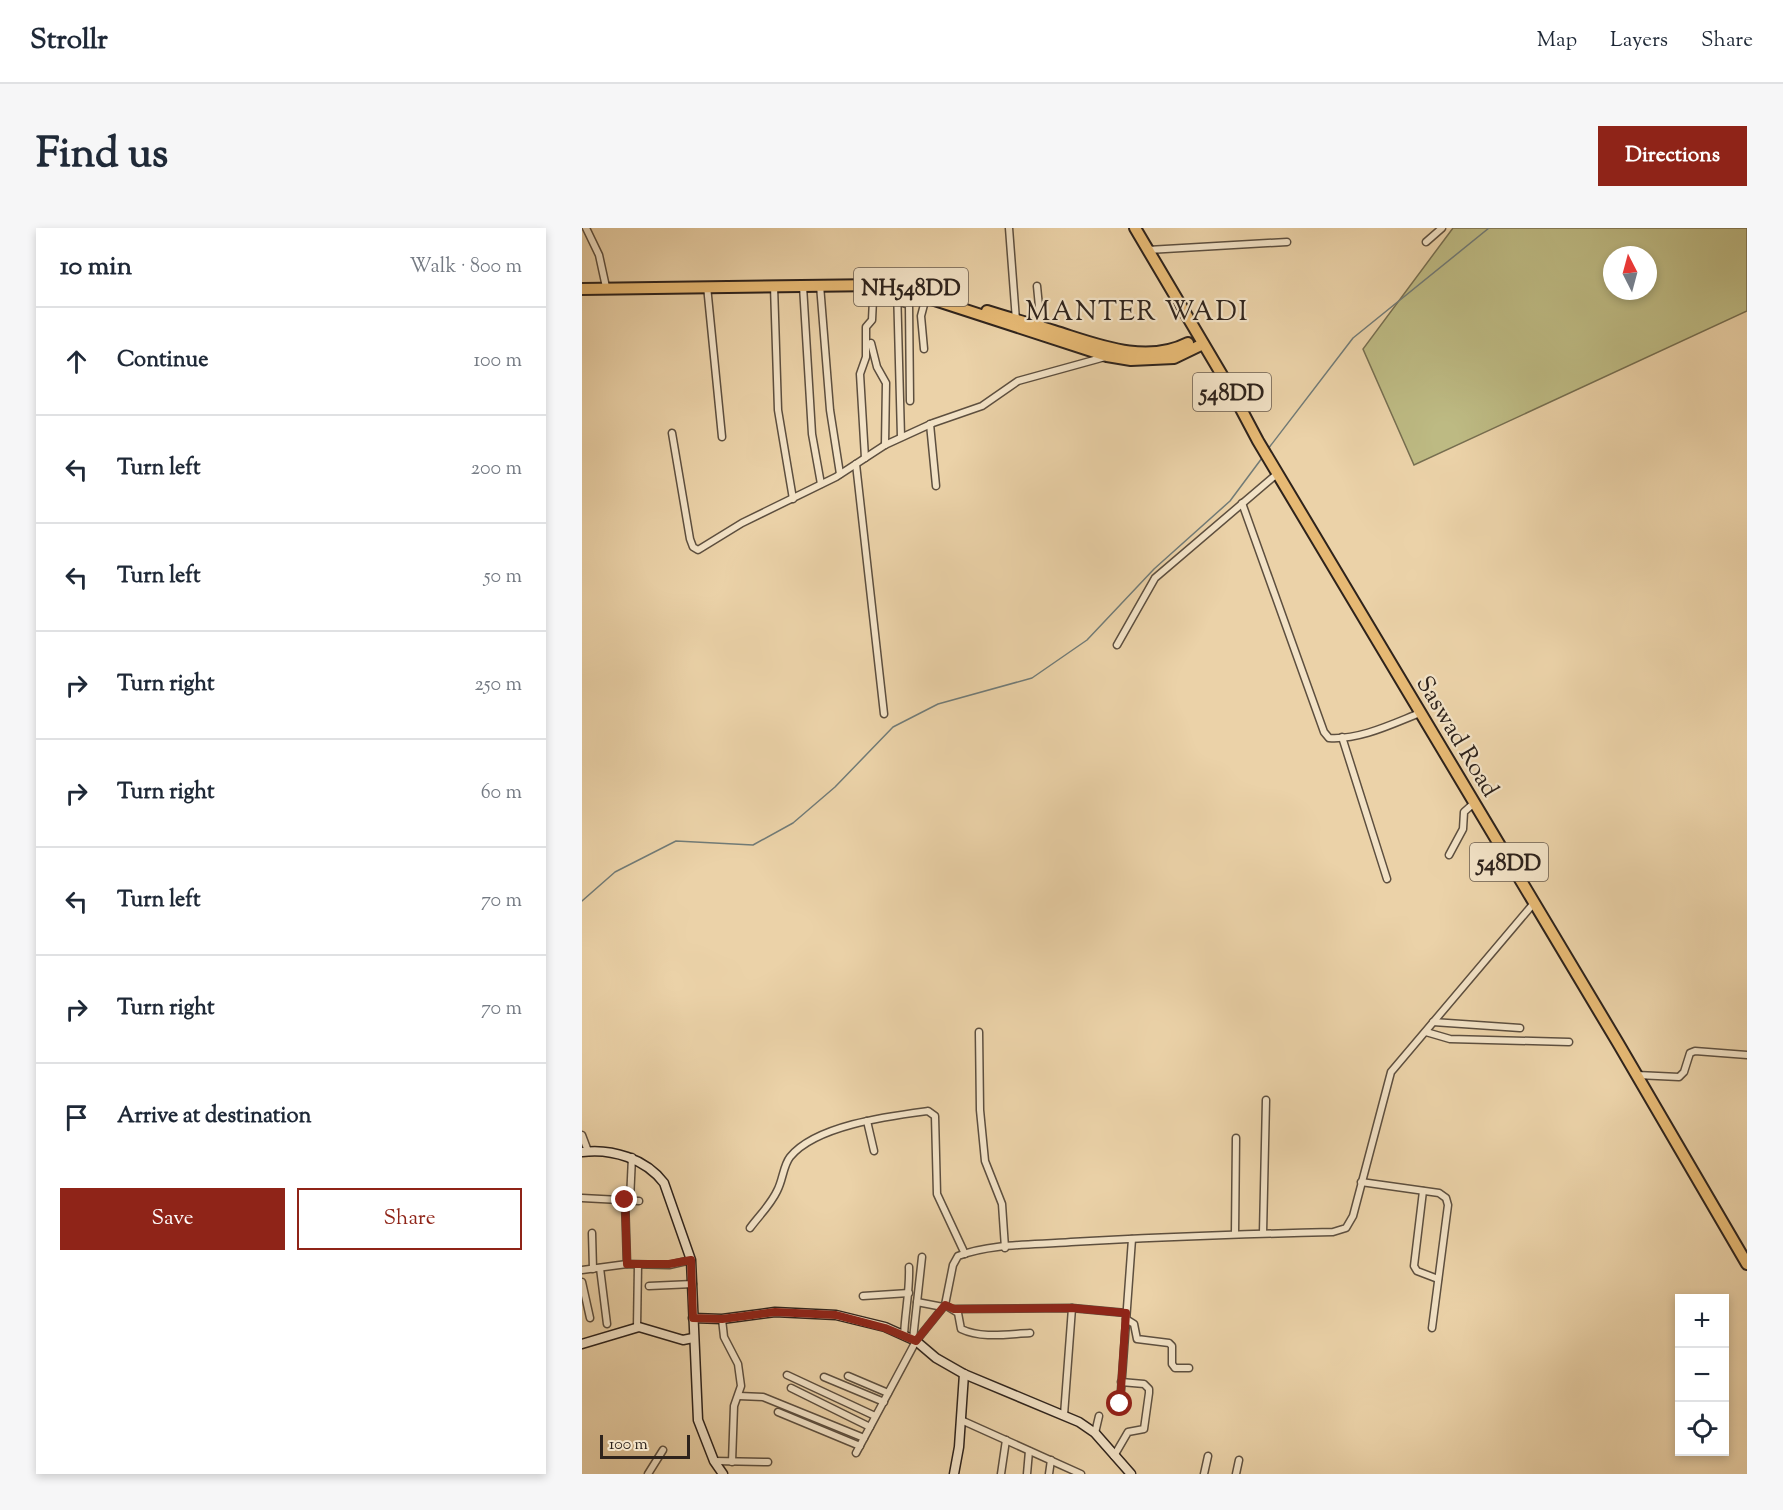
<!DOCTYPE html>
<html lang="en">
<head>
<meta charset="utf-8">
<style>
	body { margin:0; font-family:"Sorts Mill Goudy",serif; background:#f6f6f7; color:#1f2937 }
	.controls { position:absolute; right:18px; bottom:18px; display:grid; overflow:hidden; border-radius:0px; box-shadow:0 3px 9px #0003 }
	.controls button { width:54px; height:54px; display:grid; place-items:center; padding:0; border:0; border-bottom:2px solid #e0e1e3; background:#fff; color:#1f2937; font:30px sans-serif }
	.compass { position:absolute; left:1021px; top:18px; width:54px; height:54px; border-radius:50%; background:#fff; box-shadow:0 3px 9px #0003; rotate:354deg }
	.scale { position:absolute; left:18px; bottom:15px; width:90px; box-sizing:border-box; padding-left:6px; border:3px solid #2e231c; border-top:0; font-size:16px; line-height:21px; white-space:nowrap; color:#2e231c; -webkit-text-stroke:4px #f2e2c6; paint-order:stroke }
	.stop { position:absolute; width:18px; height:18px; margin:-14px; border:4px solid #8f2418; border-radius:50%; background:#fff }
	.stop.end { background:#8f2418; border-color:#fff; box-shadow:0 2px 6px #0008 }
	.list { margin:0; padding:0; list-style:none }
	h2 { display:flex; justify-content:space-between; align-items:center; height:78px; margin:0; padding:0 24px; font-size:26px }
	h2 small { font-size:20px; font-weight:400; color:#747a83 }
	.list li { display:grid; grid-template-columns:39px 1fr auto; gap:18px; align-items:center; box-sizing:border-box; height:108px; padding:0 24px; border-top:2px solid #e0e1e3 }
	.list b { display:block; font-size:22px; white-space:nowrap }
	.list em { font-size:20px; font-style:normal; color:#747a83 }
	.actions { display:flex; gap:12px; padding:18px 24px }
	.actions a { flex:1; padding:14px 0; border:2px solid #8f2418; border-radius:0px; text-align:center; font-size:21px; color:#8f2418 }
	.actions .main { background:#8f2418; color:#fff }
	.icon { flex:none; width:33px; height:33px; fill:none; stroke:currentColor; stroke-width:2; stroke-linecap:round; stroke-linejoin:round }
	.map { position:relative; flex:none; width:1165px; height:1246px; overflow:hidden; border-radius:0px }
	header { display:flex; align-items:center; gap:36px; box-sizing:border-box; height:84px; padding:0 30px; background:#fff; border-bottom:2px solid #e0e1e3 }
	header strong { font-size:28px }
	nav { display:flex; gap:33px; margin-inline-start:auto; font-size:21px }
	.intro { display:flex; align-items:center; justify-content:space-between; box-sizing:border-box; height:144px; padding:0 36px }
	h1 { margin:0; font-size:42px }
	.button { padding:15px 27px; border-radius:0px; background:#8f2418; color:#fff; font-size:21px; font-weight:700 }
	main { display:flex; gap:36px; padding:0 36px }
	aside { flex:1; background:#fff; border-radius:0px; box-shadow:0 3px 9px #0003 }
	.map>svg:first-child { display:block }
	.green { fill:#bdba83; stroke:#766e50; stroke-width:1.5; fill-rule:evenodd }
	.lines { fill:none; stroke-linecap:round; stroke-linejoin:round }
	.stream { stroke:#717b77; stroke-width:1.5 }
	.street-casing { stroke:#5d4f3f; stroke-width:9 }
	.secondary-casing { stroke:#2e231c; stroke-width:11 }
	.highway-casing { stroke:#2e231c; stroke-width:14 }
	.street { stroke:#f2e2c6; stroke-width:6 }
	.secondary { stroke:#f2e2c6; stroke-width:8 }
	.highway { stroke:#e6b974; stroke-width:10 }
	.route { stroke:#8f2418; stroke-width:8 }
	.labels { text-anchor:middle; stroke-width:4.5; stroke-linejoin:round; paint-order:stroke }
	.shield { fill:#f2e2c6; stroke:#695c4f; stroke-width:1.5 }
	.shield-label { font-size:22px; font-weight:bold; fill:#2e231c }
	.street-label { font-size:24px; fill:#2e231c; stroke:#f2e2c6 }
	.quarter-label { font-size:27px; letter-spacing:1.5px; fill:#2e231c; stroke:#f2e2c6 }
</style>
</head>
<body>
<header>
<strong>Strollr</strong>
<nav><a>Map</a><a>Layers</a><a>Share</a></nav>
</header>
<div class="intro"><h1>Find us</h1><a class="button">Directions</a></div>
<main>
<aside>
<h2>10 min<small>Walk · 800 m</small></h2>
<ul class="list">
<li><svg class="icon" aria-label="ahead" viewBox="0 0 24 24"><path d="M12 20V5M6 11l6-6 6 6"/></svg><div><b>Continue</b></div><em>100 m</em></li>
<li><svg class="icon" aria-label="left" viewBox="0 0 24 24"><path d="M17 20v-9H6M10 6l-5 5 5 5"/></svg><div><b>Turn left</b></div><em>200 m</em></li>
<li><svg class="icon" aria-label="left" viewBox="0 0 24 24"><path d="M17 20v-9H6M10 6l-5 5 5 5"/></svg><div><b>Turn left</b></div><em>50 m</em></li>
<li><svg class="icon" aria-label="right" viewBox="0 0 24 24"><path d="M7 20v-9h11M14 6l5 5-5 5"/></svg><div><b>Turn right</b></div><em>250 m</em></li>
<li><svg class="icon" aria-label="right" viewBox="0 0 24 24"><path d="M7 20v-9h11M14 6l5 5-5 5"/></svg><div><b>Turn right</b></div><em>60 m</em></li>
<li><svg class="icon" aria-label="left" viewBox="0 0 24 24"><path d="M17 20v-9H6M10 6l-5 5 5 5"/></svg><div><b>Turn left</b></div><em>70 m</em></li>
<li><svg class="icon" aria-label="right" viewBox="0 0 24 24"><path d="M7 20v-9h11M14 6l5 5-5 5"/></svg><div><b>Turn right</b></div><em>70 m</em></li>
<li><svg class="icon" aria-label="arrive" viewBox="0 0 24 24"><path d="M6 21V4h12l-3 4 3 4H6"/></svg><div><b>Arrive at destination</b></div></li>
</ul>
<div class="actions"><a class="main">Save</a><a>Share</a></div>
</aside>
<div class="map">
<svg width="1165" height="1246" viewBox="0 0 1165 1246">
	<rect width="100%" height="100%" fill="#ebd2a8"/>
	<filter id="stains"><feTurbulence type="fractalNoise" baseFrequency=".00333" numOctaves="4"/><feColorMatrix values="0 0 0 0 .2 0 0 0 0 .09 0 0 0 0 .02 0 0 0 .5 -.17"/></filter>
	<radialGradient id="worn" r=".72"><stop offset=".6" stop-color="#630" stop-opacity="0"/><stop offset="1" stop-color="#630" stop-opacity=".3"/></radialGradient>
	<path class="green" d="M871,0H1165V83L832,237L781,121ZM1030,27H1066V63H1030Z"/>
	<g class="lines">
		<g class="stream">
			<polyline points="686,221 771,110 907,0"/>
			<polyline points="0,673 33,644 94,613 171,617 211,595 253,559 311,499 356,476 450,450 505,412 572,341 648,273 680,230"/>
		</g>
		<defs>
			<g id="street">
				<polyline points="4,0 17,27 24,59"/>
				<polyline points="427,0 434,92"/>
				<polyline points="844,14 860,0"/>
				<polyline points="566,22 705,14"/>
				<polyline points="238,57 248,182 258,246"/>
				<polyline points="125,58 140,209"/>
				<polyline points="192,58 196,182 211,271"/>
				<polyline points="221,58 230,206 239,256"/>
				<polyline points="455,58 459,99"/>
				<polyline points="315,60 319,209"/>
				<polyline points="315,73 327,77 328,173"/>
				<polyline points="289,115 295,139 304,155 303,217"/>
				<polyline points="342,121 339,88 344,69"/>
				<polyline points="348,196 354,258"/>
				<polyline points="90,205 108,311 111,319 116,322 160,295 254,249 303,217 351,195 400,178 436,153 523,129"/>
				<polyline points="283,230 278,146 284,129 284,99 290,92 292,51"/>
				<polyline points="274,236 302,486"/>
				<path d="M660,275L742,504L747,510C778,512 810,496 838,485"/>
				<polyline points="535,417 573,350 696,245"/>
				<polyline points="760,509 805,651"/>
				<polyline points="867,627 881,601 882,584 892,575"/>
				<polyline points="851,794 938,800"/>
				<polyline points="397,804 398,882 403,933 420,976 423,1020"/>
				<polyline points="844,804 868,811 987,814"/>
				<polyline points="1055,847 1097,849 1102,844 1108,825 1113,823 1165,827"/>
				<polyline points="285,893 292,923"/>
				<polyline points="0,907 6,923"/>
				<polyline points="779,954 857,965 864,970 866,977 850,1100"/>
				<polyline points="841,963 832,1038 835,1043 856,1051"/>
				<polyline points="0,970 57,973"/>
				<polyline points="43,972 45,1036"/>
				<polyline points="48,972 50,929"/>
				<path d="M168,1000C177,988 189,976 195,963C201,952 201,938 208,929C234,897 308,888 346,883L353,888L355,966L383,1026"/>
				<polyline points="10,1005 11,1041"/>
				<polyline points="681,1005 684,872"/>
				<polyline points="653,1006 654,910"/>
				<polyline points="18,1040 25,1096"/>
				<polyline points="0,1042 45,1036 87,1037 109,1032"/>
				<polyline points="0,1054 8,1090"/>
				<polyline points="67,1058 111,1056"/>
				<polyline points="281,1068 327,1065"/>
				<polyline points="335,1074 361,1079"/>
				<path d="M363,1077L376,1085L379,1101C400,1111 426,1106 448,1105"/>
				<polyline points="372,1081 490,1080 544,1085"/>
				<polyline points="140,1091 142,1109 156,1136 159,1158 152,1178 150,1234"/>
				<polyline points="544,1091 552,1096 555,1111 587,1115 590,1118 590,1136 593,1140 607,1140"/>
				<polyline points="55,1099 56,1037"/>
				<path d="M322,1108C323,1084 328,1062 327,1039"/>
				<polyline points="331,1111 340,1029"/>
				<polyline points="205,1147 293,1188"/>
				<polyline points="266,1148 306,1165"/>
				<polyline points="242,1149 302,1174"/>
				<polyline points="209,1160 288,1199"/>
				<polyline points="157,1168 181,1169 282,1210"/>
				<polyline points="538,1176 550,1011"/>
				<polyline points="196,1184 278,1218"/>
				<polyline points="482,1187 490,1080"/>
				<polyline points="379,1192 499,1246"/>
				<polyline points="513,1205 517,1188"/>
				<path d="M274,1225L334,1113L363,1077L371,1037L376,1028C410,1015 454,1017 489,1014C577,1009 663,1006 751,1004L764,1000L771,988L809,844L952,675"/>
				<polyline points="532,1228 546,1204 562,1201 567,1165 567,1161 562,1156 539,1154"/>
				<polyline points="132,1233 186,1234"/>
				<polyline points="66,1246 81,1222"/>
				<polyline points="419,1246 424,1212"/>
				<polyline points="445,1246 447,1223"/>
				<polyline points="467,1246 469,1232"/>
				<polyline points="622,1246 626,1228"/>
				<polyline points="654,1246 657,1232"/>
			</g>
			<g id="secondary">
				<path d="M0,924C30,920 64,931 82,955L109,1032L116,1192L132,1233L141,1246"/>
				<polyline points="111,1090 140,1091 193,1084 254,1087 303,1099 334,1113 354,1130 382,1146 497,1194 513,1205 549,1246"/>
				<polyline points="0,1116 57,1099 101,1112 111,1110"/>
				<polyline points="372,1246 377,1219 382,1146"/>
			</g>
			<g id="highway">
				<polyline points="553,0 650,164 676,213 1036,815 1165,1036"/>
				<polyline points="0,61 298,57 325,63 525,128 549,132 592,130 621,116"/>
				<path d="M405,83C427,90 449,96 472,103C514,116 563,137 606,115"/>
			</g>
		</defs>
		<use href="#street" class="street-casing"/>
		<use href="#secondary" class="secondary-casing"/>
		<use href="#highway" class="highway-casing"/>
		<use href="#street" class="street"/>
		<use href="#secondary" class="secondary"/>
		<use href="#highway" class="highway"/>
	</g>
	<g class="lines">
		<polyline class="route" points="43,972 45,1036 87,1036 109,1032 111,1090 140,1091 193,1084 254,1087 303,1100 334,1113 363,1077 372,1081 490,1080 544,1085 538,1176"/>
	</g>
	<g class="labels">
		<g class="shield">
			<rect x="272" y="40" width="114" height="38" rx="4.5"/>
			<rect x="611" y="145" width="78" height="38" rx="4.5"/>
			<rect x="888" y="615" width="78" height="38" rx="4.5"/>
		</g>
		<g class="shield-label">
			<text x="329" y="67">NH548DD</text>
			<text x="650" y="172">548DD</text>
			<text x="927" y="642">548DD</text>
		</g>
		<g class="street-label">
			<text transform="translate(876 508) rotate(59)" y="8">Saswad Road</text>
		</g>
		<g class="quarter-label">
			<text x="555" y="92">MANTER WADI</text>
		</g>
	</g>
	<rect width="100%" height="100%" filter="url(#stains)"/>
	<rect width="100%" height="100%" fill="url(#worn)"/>
</svg>
<div class="controls">
<button>+</button>
<button>−</button>
<button><svg class="icon" aria-label="locate" viewBox="0 0 24 24"><circle cx="12" cy="12" r="6"/><path d="M12 2v4M12 18v4M2 12h4M18 12h4"/></svg></button>
</div>
<svg class="compass" viewBox="-18 -18 36 36"><path d="M0-13l5 13h-10z" fill="#e53935"/><path d="M0 13l5-13h-10z" fill="#747a83"/></svg>
<div class="scale">100 m</div>
<div class="stop" style="left:538px;top:1176px"></div>
<div class="stop end" style="left:43px;top:972px"></div>
</div>
</main>
</body>
</html>
